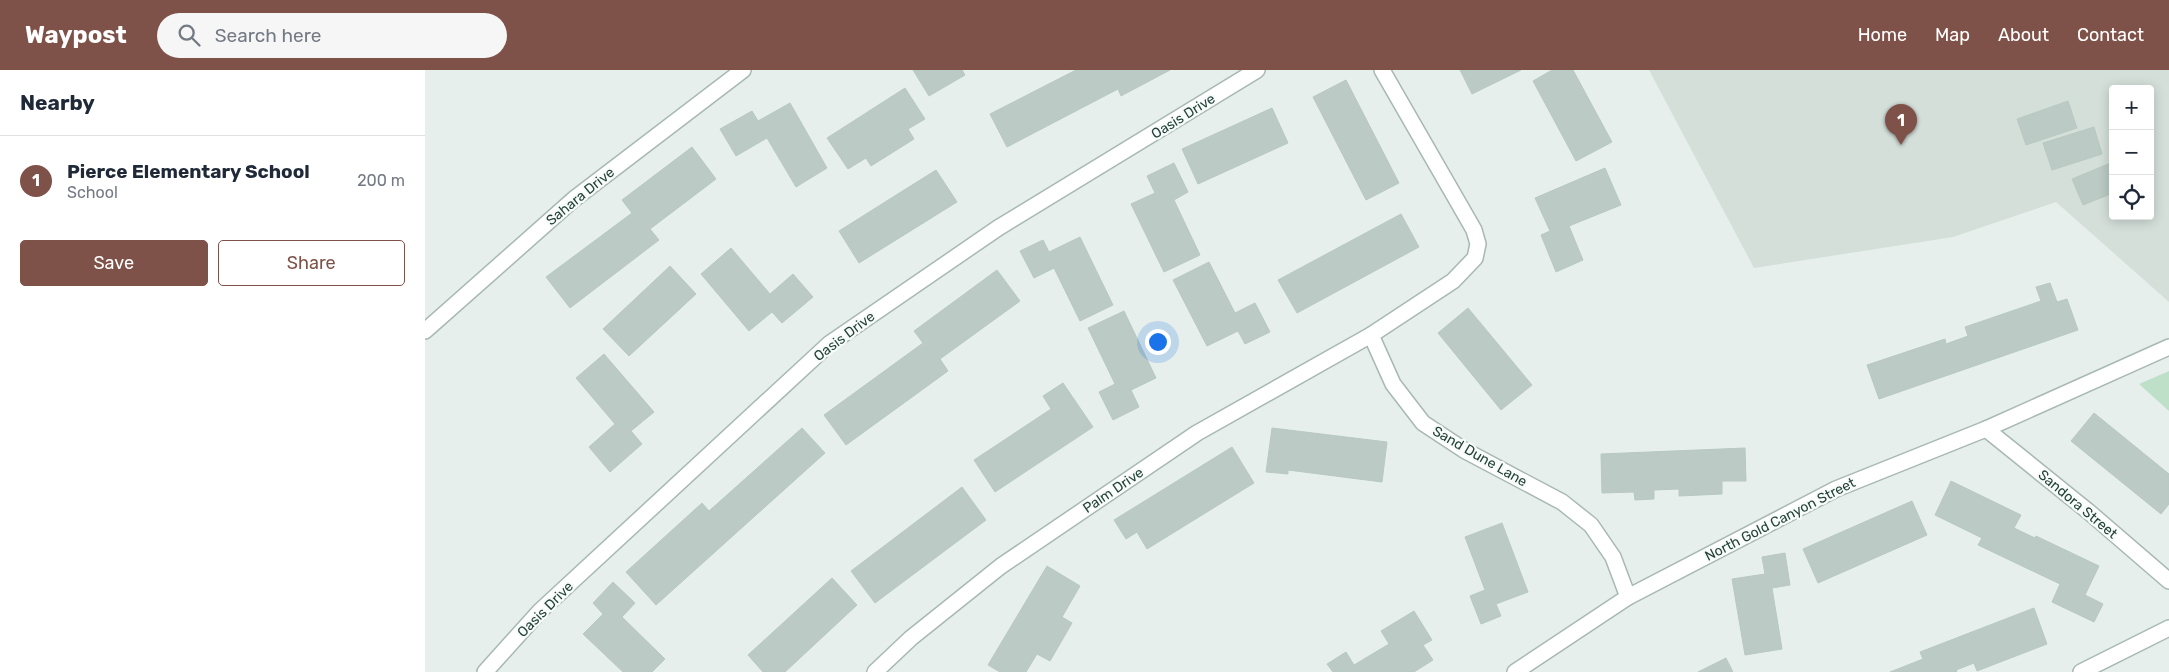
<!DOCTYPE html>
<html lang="en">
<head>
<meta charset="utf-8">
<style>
	body { margin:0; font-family:Rubik,sans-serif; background:#f6f6f7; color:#1f2937 }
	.controls { position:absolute; right:15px; top:15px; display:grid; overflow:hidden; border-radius:5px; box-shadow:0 2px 12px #0003 }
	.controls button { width:45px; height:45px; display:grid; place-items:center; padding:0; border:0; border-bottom:1px solid #e0e1e3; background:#fff; color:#1f2937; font:25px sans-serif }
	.you { position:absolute; left:732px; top:271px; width:18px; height:18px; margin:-12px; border:4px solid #fff; border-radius:50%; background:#1a73e8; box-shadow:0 0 0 8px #1a73e833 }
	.badge { display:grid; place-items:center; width:32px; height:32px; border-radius:50%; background:#7f5249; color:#fff; font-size:16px; font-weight:700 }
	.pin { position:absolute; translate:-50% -41px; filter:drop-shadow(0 1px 2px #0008) }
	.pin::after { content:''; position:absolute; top:26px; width:18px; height:15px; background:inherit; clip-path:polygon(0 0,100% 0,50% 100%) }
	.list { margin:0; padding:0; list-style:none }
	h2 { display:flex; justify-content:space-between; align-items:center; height:65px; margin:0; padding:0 20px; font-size:21px }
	h2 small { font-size:16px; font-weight:400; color:#747a83 }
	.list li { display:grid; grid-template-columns:32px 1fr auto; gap:15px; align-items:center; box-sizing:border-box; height:90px; padding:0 20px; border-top:1px solid #e0e1e3 }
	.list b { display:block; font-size:19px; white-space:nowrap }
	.list p { margin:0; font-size:16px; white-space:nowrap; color:#747a83 }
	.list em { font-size:16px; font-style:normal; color:#747a83 }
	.actions { display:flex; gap:10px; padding:15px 20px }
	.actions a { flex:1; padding:11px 0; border:1px solid #7f5249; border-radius:5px; text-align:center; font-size:18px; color:#7f5249 }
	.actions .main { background:#7f5249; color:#fff }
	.icon { flex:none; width:28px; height:28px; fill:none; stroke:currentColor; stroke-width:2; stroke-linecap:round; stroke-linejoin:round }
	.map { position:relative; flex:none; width:1744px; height:602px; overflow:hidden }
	header { display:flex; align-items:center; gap:30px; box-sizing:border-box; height:70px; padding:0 25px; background:#7f5249; color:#fff }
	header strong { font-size:24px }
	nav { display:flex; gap:28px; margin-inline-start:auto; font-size:18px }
	.search { width:350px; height:45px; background:#f6f6f7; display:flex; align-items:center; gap:12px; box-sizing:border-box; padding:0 18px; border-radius:28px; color:#747a83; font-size:19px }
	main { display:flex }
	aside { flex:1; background:#fff }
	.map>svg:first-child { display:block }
	.built { fill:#d4dfda; fill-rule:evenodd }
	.green { fill:#bfe0c8 }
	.building { fill:#bbcac4; stroke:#b8c9c2 }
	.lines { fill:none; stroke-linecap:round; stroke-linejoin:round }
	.street-casing { stroke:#a8b8b2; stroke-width:18 }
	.street { stroke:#fff; stroke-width:15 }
	.labels { text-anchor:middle; stroke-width:4.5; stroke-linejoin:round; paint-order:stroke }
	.street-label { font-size:14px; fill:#24423a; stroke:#f7fbf9 }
</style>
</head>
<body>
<header>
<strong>Waypost</strong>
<div class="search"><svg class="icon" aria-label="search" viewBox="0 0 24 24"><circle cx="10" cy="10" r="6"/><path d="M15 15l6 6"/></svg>Search here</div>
<nav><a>Home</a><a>Map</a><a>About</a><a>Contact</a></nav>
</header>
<main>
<aside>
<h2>Nearby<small></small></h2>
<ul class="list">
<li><span class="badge">1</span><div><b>Pierce Elementary School</b><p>School</p></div><em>200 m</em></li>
</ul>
<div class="actions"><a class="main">Save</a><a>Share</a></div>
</aside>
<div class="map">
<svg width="1744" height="602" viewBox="0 0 1744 602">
	<rect width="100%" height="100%" fill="#e6efeb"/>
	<path class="built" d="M1224,0H1744V232L1631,132L1528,167L1329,198ZM1688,19H1725V146H1688Z"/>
	<polygon class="green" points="1744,301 1744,341 1714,314"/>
	<g class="building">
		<polygon points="488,0 537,0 540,5 504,26"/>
		<polygon points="651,0 745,0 696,26 693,19 582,77 565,44"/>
		<polygon points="1035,0 1096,0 1047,24"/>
		<polygon points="1127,0 1148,0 1187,72 1151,91 1108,11"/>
		<polygon points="921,10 974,113 941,130 888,27"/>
		<polygon points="480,18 500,49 483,59 489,69 446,96 441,88 423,99 402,68"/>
		<polygon points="1643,31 1652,58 1601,75 1592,49"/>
		<polygon points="365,33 402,98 371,117 342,68 311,86 295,59 327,41 333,51"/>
		<polygon points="847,38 863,73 773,114 757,79"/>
		<polygon points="1669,57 1677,84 1627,100 1618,73"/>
		<polygon points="267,77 291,109 225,159 234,170 145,238 121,207 207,143 197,130"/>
		<polygon points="1688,92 1688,123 1658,135 1647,109"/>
		<polygon points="749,93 763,122 749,130 775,185 739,202 706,134 730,123 722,106"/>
		<polygon points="1180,98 1196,135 1144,156 1158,190 1131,202 1116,165 1125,161 1110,128"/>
		<polygon points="511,100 532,132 434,193 414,161"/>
		<polygon points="976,144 994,177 872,243 853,210"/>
		<polygon points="655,167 688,235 655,251 629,198 609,208 595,181 618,170 624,182"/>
		<polygon points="306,178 345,224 368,204 388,227 357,253 347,242 324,261 276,204"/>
		<polygon points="784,192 810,243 830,233 845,262 820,274 813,261 782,276 748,210"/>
		<polygon points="245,196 271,224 204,286 178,259"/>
		<polygon points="572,200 595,231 515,289 523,301 421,375 399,345 498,273 489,261"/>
		<polygon points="1625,213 1632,232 1642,229 1653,260 1454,329 1442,295 1520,269 1521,274 1543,266 1540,257 1616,231 1611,217"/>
		<polygon points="1043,238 1107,315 1076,340 1013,263"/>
		<polygon points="699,241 731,308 706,320 714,337 688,350 674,322 690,314 663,258"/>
		<polygon points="179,284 229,342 206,361 217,374 185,402 164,377 190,354 151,308"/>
		<polygon points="638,313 668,357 570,422 549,390 626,339 618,326"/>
		<polygon points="1669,343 1744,404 1744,434 1736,444 1646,371"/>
		<polygon points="377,358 400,383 231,535 201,502 277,433 284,441"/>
		<polygon points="847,358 962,372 957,412 863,400 863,404 841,402"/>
		<polygon points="807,377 829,413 722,479 712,462 701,469 689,450"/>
		<polygon points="1320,378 1321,411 1297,411 1297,424 1254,426 1254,419 1229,420 1229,429 1210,430 1209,422 1177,423 1176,384"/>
		<polygon points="1526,411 1596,445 1589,458 1610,468 1611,466 1674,496 1660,525 1678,534 1669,552 1627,532 1635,514 1553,475 1557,468 1510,445"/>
		<polygon points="537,417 561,450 450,533 426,501"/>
		<polygon points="1487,431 1502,465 1393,513 1378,479"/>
		<polygon points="1077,453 1103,522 1071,534 1076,546 1056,554 1045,526 1060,520 1040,467"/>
		<polygon points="1360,483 1365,515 1347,518 1357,579 1320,585 1307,509 1340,504 1337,487"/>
		<polygon points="622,496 655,516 637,547 647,553 625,591 612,584 601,602 575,602 563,595"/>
		<polygon points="407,508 432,535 360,602 338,602 323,585"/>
		<polygon points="188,512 210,533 197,547 240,589 227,602 198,602 158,564 178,544 168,533"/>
		<polygon points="1609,538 1622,574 1552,601 1549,593 1531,600 1532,602 1465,602 1498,589 1495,582"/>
		<polygon points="989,541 1007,570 998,575 1008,590 989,602 908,602 902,594 921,582 929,595 964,574 956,561"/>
		<polygon points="1301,588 1308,602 1273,602"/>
	</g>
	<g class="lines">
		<defs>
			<g id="street">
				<polyline points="0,261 149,129 318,0"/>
				<polyline points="946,265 968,314 998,353 1039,380 1137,432 1166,455 1188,487 1203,527"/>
				<polyline points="1561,359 1664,442 1744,511"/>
				<polyline points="60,602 115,541 404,274 573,158 832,0"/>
				<polyline points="450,602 486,568 576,496 772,363 946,265 1028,211 1050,188 1053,174 1049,160 957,0"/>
				<polyline points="1090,602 1203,527 1411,419 1561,359 1744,277"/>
				<polyline points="1656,602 1744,558"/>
			</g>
		</defs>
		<use href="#street" class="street-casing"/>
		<use href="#street" class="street"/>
	</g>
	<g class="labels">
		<g class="street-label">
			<text transform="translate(758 46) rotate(-32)" y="5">Oasis Drive</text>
			<text transform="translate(155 126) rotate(-39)" y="5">Sahara Drive</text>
			<text transform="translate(419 266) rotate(-37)" y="5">Oasis Drive</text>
			<text transform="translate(1055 386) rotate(30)" y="5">Sand Dune Lane</text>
			<text transform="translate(688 420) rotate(-34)" y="5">Palm Drive</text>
			<text transform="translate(1653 434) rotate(40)" y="5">Sandora Street</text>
			<text transform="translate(1355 449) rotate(-27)" y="5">North Gold Canyon Street</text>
			<text transform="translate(120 539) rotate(-45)" y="5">Oasis Drive</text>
		</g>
	</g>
</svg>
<div class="controls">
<button>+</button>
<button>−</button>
<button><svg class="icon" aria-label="locate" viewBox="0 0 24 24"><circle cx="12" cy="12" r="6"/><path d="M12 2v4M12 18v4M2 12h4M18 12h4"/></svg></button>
</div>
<div class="you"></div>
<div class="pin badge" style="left:1476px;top:75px">1</div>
</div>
</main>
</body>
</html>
